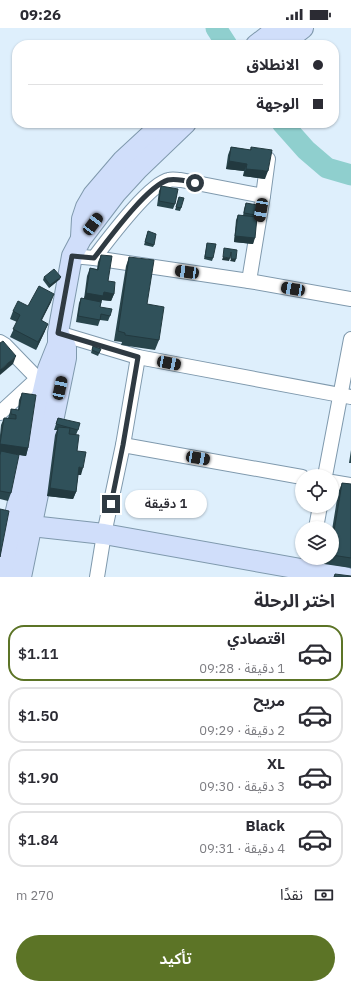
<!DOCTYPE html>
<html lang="ar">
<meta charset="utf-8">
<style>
:root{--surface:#fff;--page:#f7f7f7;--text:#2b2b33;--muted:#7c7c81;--line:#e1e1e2;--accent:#5c7426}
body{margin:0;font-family:"IBM Plex Sans","Noto Sans Arabic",sans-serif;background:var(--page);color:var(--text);direction:rtl;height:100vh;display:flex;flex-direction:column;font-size:15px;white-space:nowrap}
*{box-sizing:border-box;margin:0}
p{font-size:13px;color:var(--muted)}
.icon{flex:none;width:22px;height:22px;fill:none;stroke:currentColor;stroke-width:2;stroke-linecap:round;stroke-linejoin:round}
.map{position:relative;height:549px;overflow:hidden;direction:ltr}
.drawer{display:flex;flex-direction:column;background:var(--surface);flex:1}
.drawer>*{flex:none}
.hud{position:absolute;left:12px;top:12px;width:327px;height:88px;border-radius:16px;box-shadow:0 1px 3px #0004;direction:rtl;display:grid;align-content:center;height:88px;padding:0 16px;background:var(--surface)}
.tools{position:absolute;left:295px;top:441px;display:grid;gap:8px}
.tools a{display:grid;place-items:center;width:44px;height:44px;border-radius:50%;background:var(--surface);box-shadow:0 1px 3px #0004;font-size:20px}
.end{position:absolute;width:18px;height:18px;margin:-9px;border:5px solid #2f3a42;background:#fff;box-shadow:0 0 0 2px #fff}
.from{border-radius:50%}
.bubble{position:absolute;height:28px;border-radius:14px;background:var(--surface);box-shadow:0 1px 3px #0004;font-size:13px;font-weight:600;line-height:28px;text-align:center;direction:rtl}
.car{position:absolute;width:12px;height:24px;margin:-12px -6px;border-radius:5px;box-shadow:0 0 3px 1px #0007;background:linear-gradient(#222 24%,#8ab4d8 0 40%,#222 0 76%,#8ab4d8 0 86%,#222 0)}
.hud b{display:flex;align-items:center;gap:14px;height:38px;font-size:15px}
.hud b+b{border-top:1px solid var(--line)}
.hud i{width:10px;height:10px;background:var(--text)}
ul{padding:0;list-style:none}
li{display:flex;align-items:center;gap:12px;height:56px;margin:0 8px 6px;padding:0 8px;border:2px solid var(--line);border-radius:16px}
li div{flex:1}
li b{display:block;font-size:15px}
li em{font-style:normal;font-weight:600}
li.active{border-color:var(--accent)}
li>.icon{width:36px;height:36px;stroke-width:1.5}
h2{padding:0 16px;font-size:18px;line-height:48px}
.pay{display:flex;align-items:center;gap:10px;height:44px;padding:0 16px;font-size:15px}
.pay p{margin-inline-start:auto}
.primary-button{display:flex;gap:8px;margin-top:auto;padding:8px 16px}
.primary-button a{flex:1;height:46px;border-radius:24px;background:var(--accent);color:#fff;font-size:16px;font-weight:600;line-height:46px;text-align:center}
.status{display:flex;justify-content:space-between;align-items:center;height:28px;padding:0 20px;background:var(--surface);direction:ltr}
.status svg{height:11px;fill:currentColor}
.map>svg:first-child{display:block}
</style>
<div class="status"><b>09:26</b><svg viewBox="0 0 49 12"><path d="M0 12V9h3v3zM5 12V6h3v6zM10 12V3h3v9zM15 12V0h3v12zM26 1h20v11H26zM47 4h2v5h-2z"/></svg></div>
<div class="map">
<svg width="351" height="549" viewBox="0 0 351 549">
<rect width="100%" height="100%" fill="#deeffc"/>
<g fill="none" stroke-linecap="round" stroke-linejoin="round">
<g stroke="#8fcfce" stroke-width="21">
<path d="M216 0 227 17"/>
<path d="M282 95 306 122 327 140 351 147"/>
</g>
<g stroke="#7f99ad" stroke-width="16">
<g id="street">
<path d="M72 228 94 230C107 213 150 155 169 152 172 151 177 152 181 152L263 168"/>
<path d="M94 230 249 253 351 271"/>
<path d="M249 253 263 168 268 131"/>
<path d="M58 305 138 329 351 369"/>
<path d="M0 314 5 317 37 350"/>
<path d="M0 385 48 341"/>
<path d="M123 417 302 449"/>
<path d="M325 448 351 311"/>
<path d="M332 454 351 457"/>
<path d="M316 500 320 478"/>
<path d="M97 549 104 506 123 417 138 329"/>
</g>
</g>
<g stroke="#7f99ad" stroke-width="22">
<g id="secondary">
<path d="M256 17 278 0"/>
<path d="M281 17 303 0"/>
<path d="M81 209 82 191 86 179 93 167 123 132 163 95"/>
<path d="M13 496 104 506 345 549"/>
<path d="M6 549 13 496 48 341 58 316V305L72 228 81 211 116 165 138 141 186 95"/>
<path d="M21 549 66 330V319L59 307"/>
</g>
</g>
<use href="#street" stroke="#fff" stroke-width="14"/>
<use href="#secondary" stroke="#d0defa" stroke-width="20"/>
</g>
<g fill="#29464d">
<path d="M231 119 250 122 251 119 265 151 243 148 244 143 226 141 228 127Z"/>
<path d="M161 158 175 176 173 181 157 178 159 163Z"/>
<path d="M179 169 181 180 180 183 175 182Z"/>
<path d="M246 175 261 188 259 193H257L253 216 234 214 236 192 238 187 243 188 244 181Z"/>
<path d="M148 203 154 217 153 219 144 217Z"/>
<path d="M207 215 213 230 212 233 204 231Z"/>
<path d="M101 227 108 253 114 266 111 273 102 272 100 279 110 288 108 293 100 292 98 298 76 294 79 275 81 270 84 271 87 248 90 240 97 241 98 234Z"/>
<path d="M129 229 147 276 159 312 155 322 121 317 122 314 114 313 126 238Z"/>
<path d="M44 249 60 251 49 260 43 252Z"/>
<path d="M51 274 41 292 45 303 36 322 10 309 17 294 10 291 13 283 28 278Z"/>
<path d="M93 318 101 321 98 328 91 325Z"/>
<path d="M22 365 28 420 26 428 14 426 11 465 8 473 0 471V407L1 397 4 390H8L11 381 18 382 19 372Z"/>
<path d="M58 390 78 402 76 407 77 423 81 447H78L76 464 73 471 47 468 55 407 57 402H54Z"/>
<path d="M351 422V435H349Z"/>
<path d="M342 455 351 456V540L324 536 325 530H332V502L338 465Z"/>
</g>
<g fill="#22393f">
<path d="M229 133 247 136 244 143 226 141Z"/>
<path d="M246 141 268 143 265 151 243 148Z"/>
<path d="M235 208 255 210 253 216 234 214Z"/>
<path d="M223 229 230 230 229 233 222 232Z"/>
<path d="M231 231H236L235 234 230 233Z"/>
<path d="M61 249 60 251 49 260 50 257Z"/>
<path d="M104 264 114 266 111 273 102 272 101 275 83 273 86 265Z"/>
<path d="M54 266 51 274 38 300 41 292Z"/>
<path d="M48 296 45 303 36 322 38 314Z"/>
<path d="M16 328 13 336 0 347V342Z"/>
<path d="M0 416 28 420 26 428 0 424Z"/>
<path d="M79 439 83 440 81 447H76Z"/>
<path d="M50 460 76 464 73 471 47 468Z"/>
</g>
<g fill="#30515a" stroke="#22393f">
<path d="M231 119 251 122V119L272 122 268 143 246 141 247 136 229 133Z"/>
<path d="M161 158 178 161 175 176 159 173Z"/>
<path d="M179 169 184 170 181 180 176 179Z"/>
<path d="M246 175 263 178 261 188 244 185Z"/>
<path d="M238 187 257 189 255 210 235 208Z"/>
<path d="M148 203 156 206 154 217 145 214Z"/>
<path d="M207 215 216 216 213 230 205 229Z"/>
<path d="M224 220 237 222 236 231H231V224L230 230 223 229Z"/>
<path d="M101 227 112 228 108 253 115 254 114 266 104 264 103 268 86 265 90 240 98 242Z"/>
<path d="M129 229 154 232 147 276 164 279 159 312 125 307V305L118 303Z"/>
<path d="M54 241 61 249 50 257 44 249Z"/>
<path d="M39 258 54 266 41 292 48 296 38 314 13 301 20 287 13 283 18 273 28 278Z"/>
<path d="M81 270 101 274 100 279 112 281 110 288 101 286 100 292 78 288Z"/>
<path d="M3 313 16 328 0 342V315Z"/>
<path d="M93 318 101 321 99 325 92 322Z"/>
<path d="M22 365 36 367 28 420 0 416 4 390 16 391V387L11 386V381L19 382Z"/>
<path d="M58 390 80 395 78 402 56 396Z"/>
<path d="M58 399 70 400 69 406 79 407 77 423 86 424 83 440 79 439 76 464 50 460Z"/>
<path d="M1 423 19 427 11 465 0 463V427Z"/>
<path d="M342 455 351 456V530L332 527V509H333Z"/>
<path d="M0 481 9 483 0 529Z"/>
<path d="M335 546 351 548V549H334Z"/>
</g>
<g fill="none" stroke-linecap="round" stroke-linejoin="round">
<path stroke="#2f3a42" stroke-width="5" d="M111 476 123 417 138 329 58 305 72 228 94 230C108 212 147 158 168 152 176 150 187 153 195 155"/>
</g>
</svg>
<div class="tools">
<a><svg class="icon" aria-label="locate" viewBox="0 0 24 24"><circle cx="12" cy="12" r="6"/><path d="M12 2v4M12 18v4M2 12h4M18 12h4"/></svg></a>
<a><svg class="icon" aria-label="layers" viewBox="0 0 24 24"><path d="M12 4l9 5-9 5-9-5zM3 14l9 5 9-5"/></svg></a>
</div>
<i class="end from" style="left:195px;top:155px"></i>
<i class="end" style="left:111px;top:476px"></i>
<div class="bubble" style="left:125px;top:462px;width:82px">1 دقيقة</div>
<i class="car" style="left:261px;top:182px;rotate:190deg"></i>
<i class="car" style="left:93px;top:196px;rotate:37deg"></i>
<i class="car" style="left:187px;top:244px;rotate:278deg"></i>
<i class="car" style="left:293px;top:261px;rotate:280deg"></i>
<i class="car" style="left:169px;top:335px;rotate:101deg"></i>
<i class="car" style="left:60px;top:360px;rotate:12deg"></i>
<i class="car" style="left:198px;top:430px;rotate:100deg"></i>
<div class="hud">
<b><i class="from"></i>الانطلاق</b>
<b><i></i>الوجهة</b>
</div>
</div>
<section class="drawer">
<h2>اختر الرحلة</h2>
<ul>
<li class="active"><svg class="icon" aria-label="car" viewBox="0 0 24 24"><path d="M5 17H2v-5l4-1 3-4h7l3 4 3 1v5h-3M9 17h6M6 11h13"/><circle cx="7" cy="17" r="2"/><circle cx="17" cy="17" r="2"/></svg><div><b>اقتصادي</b><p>1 دقيقة · 09:28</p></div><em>$1.11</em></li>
<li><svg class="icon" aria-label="car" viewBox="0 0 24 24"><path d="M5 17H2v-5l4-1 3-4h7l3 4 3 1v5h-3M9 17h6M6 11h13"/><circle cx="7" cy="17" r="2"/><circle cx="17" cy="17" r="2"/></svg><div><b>مريح</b><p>2 دقيقة · 09:29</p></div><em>$1.50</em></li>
<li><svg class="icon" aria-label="car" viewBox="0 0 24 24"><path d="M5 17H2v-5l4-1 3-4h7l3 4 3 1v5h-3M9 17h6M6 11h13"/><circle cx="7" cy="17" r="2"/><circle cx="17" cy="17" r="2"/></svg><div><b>XL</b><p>3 دقيقة · 09:30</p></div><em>$1.90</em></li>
<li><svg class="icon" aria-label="car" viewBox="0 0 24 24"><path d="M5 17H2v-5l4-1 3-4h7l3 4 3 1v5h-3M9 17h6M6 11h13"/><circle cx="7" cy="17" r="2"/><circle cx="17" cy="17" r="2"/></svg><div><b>Black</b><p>4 دقيقة · 09:31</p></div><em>$1.84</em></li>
</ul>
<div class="pay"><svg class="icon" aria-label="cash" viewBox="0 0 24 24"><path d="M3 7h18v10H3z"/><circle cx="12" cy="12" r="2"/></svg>نقدًا<p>270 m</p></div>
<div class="primary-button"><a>تأكيد</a></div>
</section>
